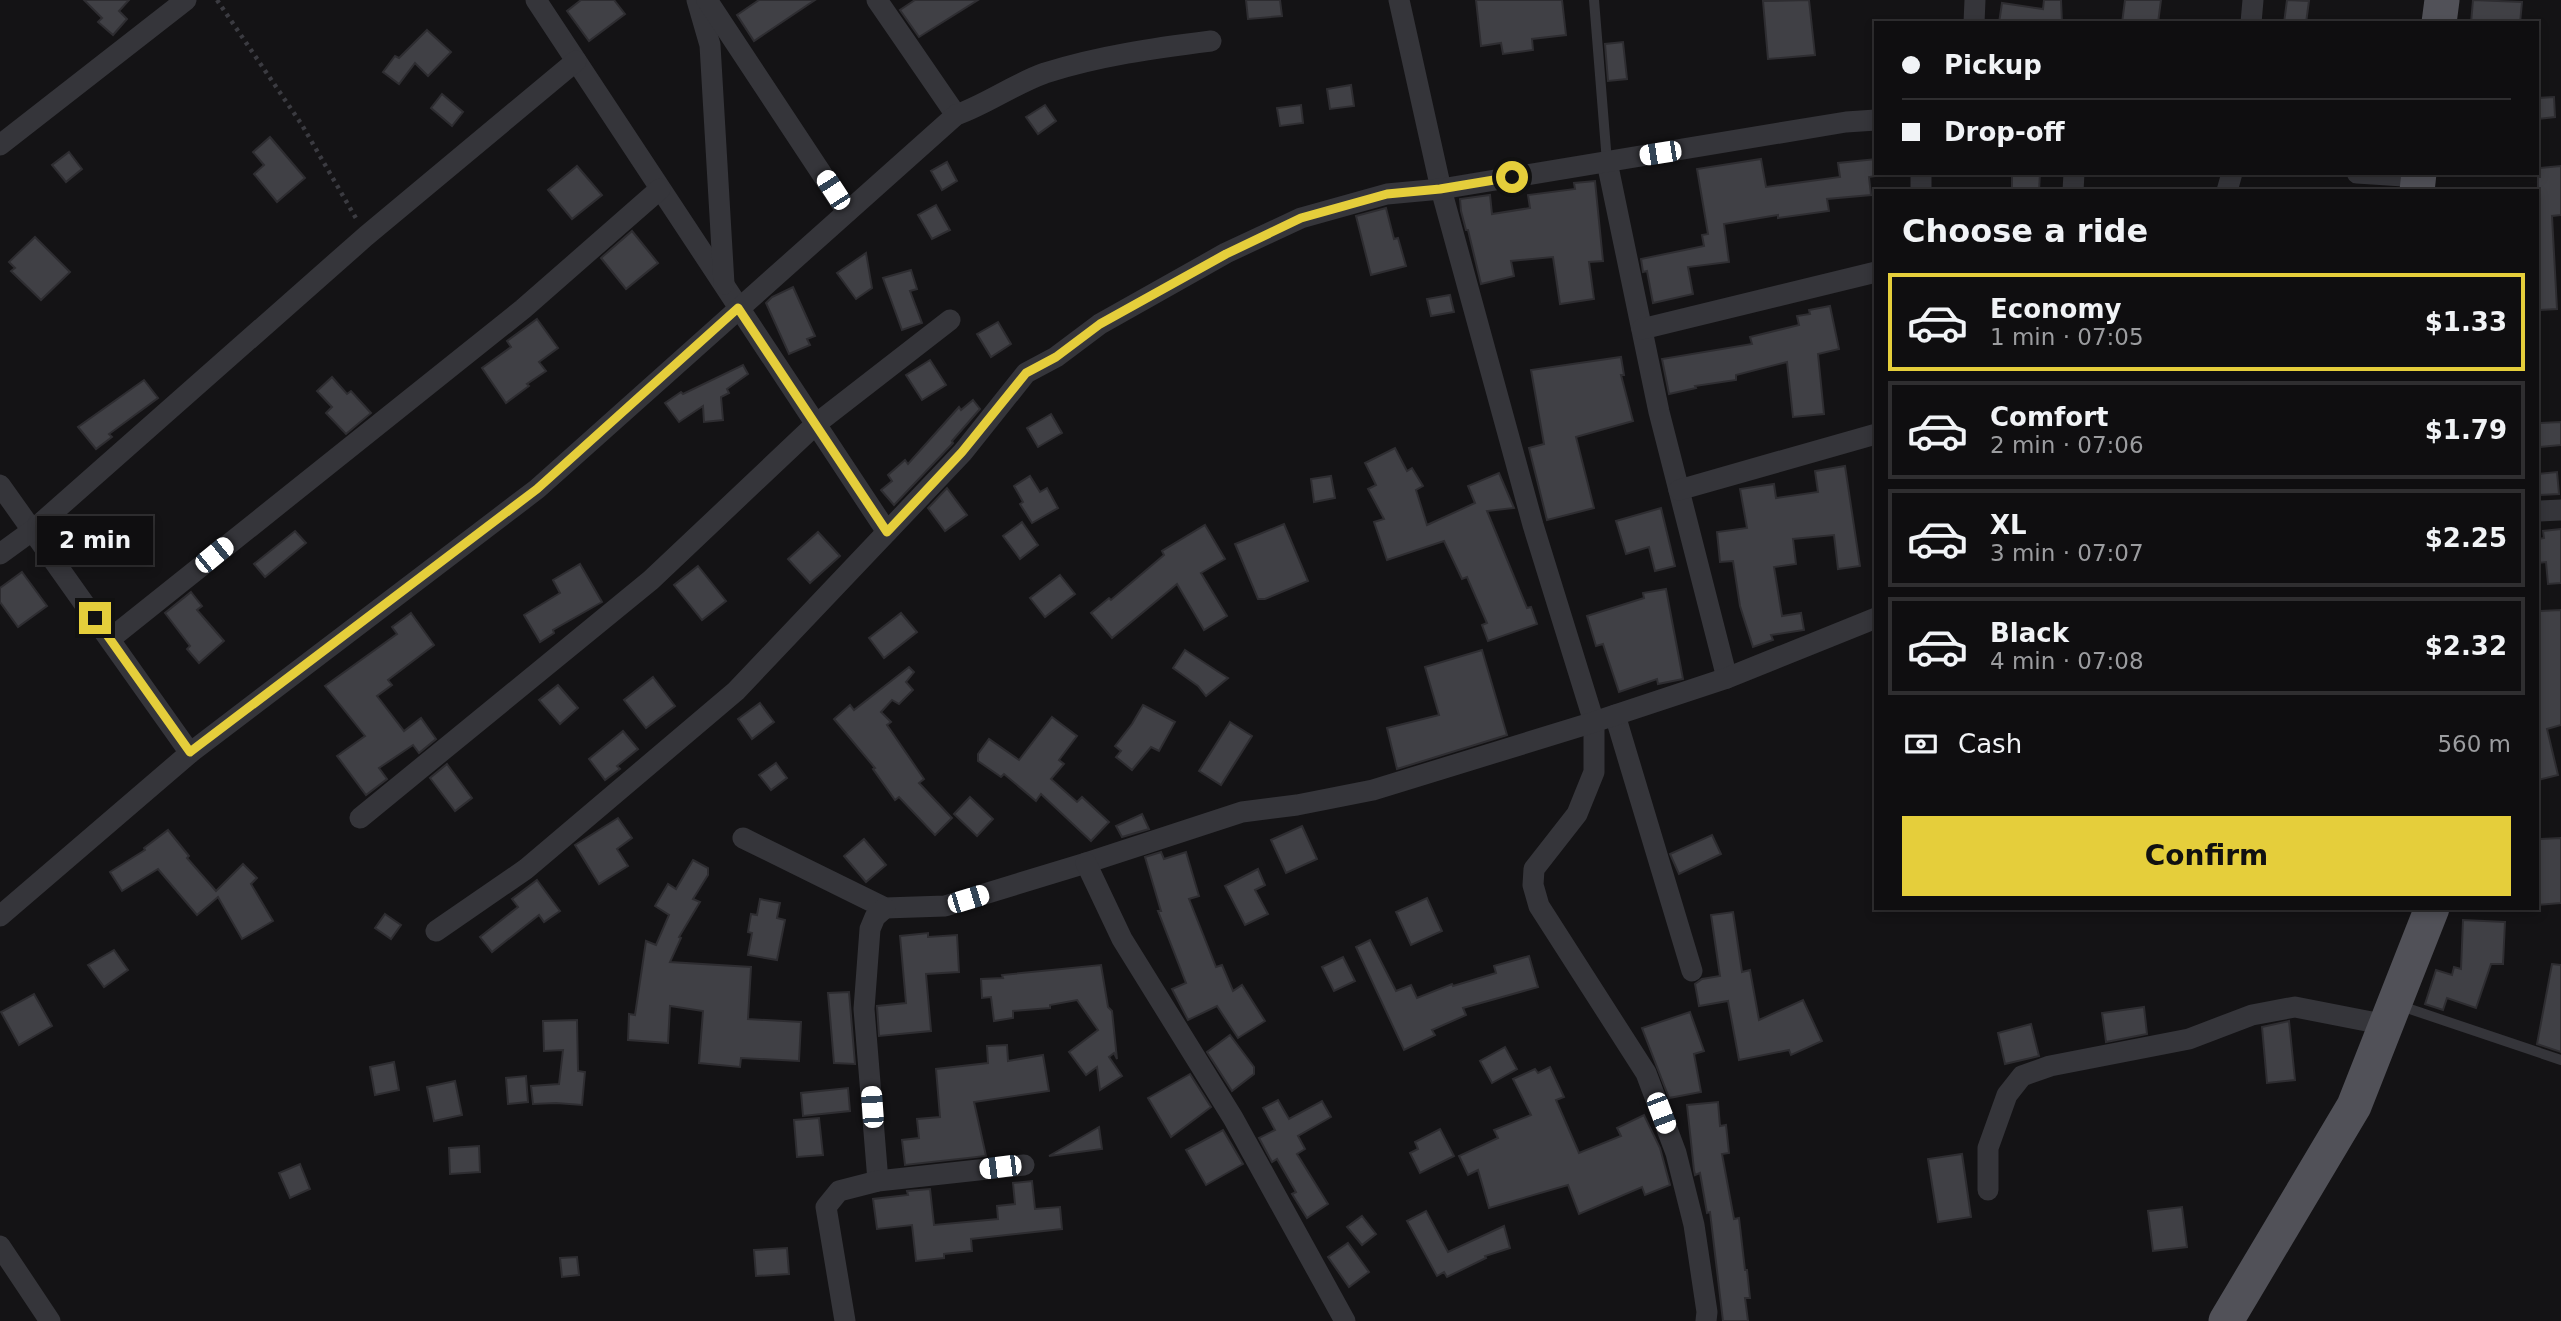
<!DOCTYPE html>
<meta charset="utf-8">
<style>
:root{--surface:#0f0e10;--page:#181719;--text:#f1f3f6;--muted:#9b9c9f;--line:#2f2e30;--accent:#e5ce3b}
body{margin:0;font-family:"DejaVu Sans",sans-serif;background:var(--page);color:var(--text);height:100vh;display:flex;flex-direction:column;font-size:26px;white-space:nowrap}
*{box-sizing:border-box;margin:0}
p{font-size:23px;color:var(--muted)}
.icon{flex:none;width:38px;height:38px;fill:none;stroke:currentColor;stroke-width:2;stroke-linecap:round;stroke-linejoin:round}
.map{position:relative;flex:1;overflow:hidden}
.details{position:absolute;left:1874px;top:189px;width:665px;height:721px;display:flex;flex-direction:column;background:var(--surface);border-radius:0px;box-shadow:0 4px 10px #0003,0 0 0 2px var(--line)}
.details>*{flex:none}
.top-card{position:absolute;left:1874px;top:21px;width:665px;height:154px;border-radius:0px;box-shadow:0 4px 10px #0003,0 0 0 2px var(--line);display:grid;align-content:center;height:154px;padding:0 28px;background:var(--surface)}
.end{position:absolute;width:32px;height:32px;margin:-16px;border:9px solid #e5ce3b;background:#111;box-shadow:0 0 0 4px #111}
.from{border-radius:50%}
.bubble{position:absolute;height:49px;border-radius:0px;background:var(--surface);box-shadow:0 4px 10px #0003,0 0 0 2px var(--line);font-size:23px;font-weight:600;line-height:49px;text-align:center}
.car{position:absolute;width:21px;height:42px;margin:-21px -10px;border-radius:9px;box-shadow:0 0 5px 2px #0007;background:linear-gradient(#fff 24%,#345 0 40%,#fff 0 76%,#345 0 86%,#fff 0)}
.top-card b{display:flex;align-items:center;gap:24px;height:66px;font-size:26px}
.top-card b+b{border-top:2px solid var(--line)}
.top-card i{width:18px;height:18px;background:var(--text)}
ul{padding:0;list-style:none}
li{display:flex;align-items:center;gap:21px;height:98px;margin:0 14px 10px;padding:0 14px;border:4px solid var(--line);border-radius:0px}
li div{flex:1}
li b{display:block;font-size:26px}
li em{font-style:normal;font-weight:600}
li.selected{border-color:var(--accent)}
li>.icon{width:63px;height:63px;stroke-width:1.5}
h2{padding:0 28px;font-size:32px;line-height:84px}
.pay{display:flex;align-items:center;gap:18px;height:77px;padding:0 28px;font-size:26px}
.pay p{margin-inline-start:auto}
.primary-button{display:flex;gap:14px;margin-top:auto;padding:14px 28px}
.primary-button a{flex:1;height:80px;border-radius:0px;background:var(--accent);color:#111;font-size:28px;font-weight:600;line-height:80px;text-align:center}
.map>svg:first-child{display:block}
</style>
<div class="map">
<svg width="2561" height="1321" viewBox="0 0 2561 1321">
<rect width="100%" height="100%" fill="#141315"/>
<g fill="#404045" stroke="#2e2d31" stroke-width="2">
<path d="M84 0H129L119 11 127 19 113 35 98 22 102 18Z"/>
<path d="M581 0H614L625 14 589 41 567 11Z"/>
<path d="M759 0H815L754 41 737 15Z"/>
<path d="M915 0H978L919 37 900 10Z"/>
<path d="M1246 0H1280L1282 16 1248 19Z"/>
<path d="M1476 0H1562L1566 35 1532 39 1533 50 1503 54 1501 43 1481 46Z"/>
<path d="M1809 0 1815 55 1768 59 1763 1Z"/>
<path d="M2044 0H2061L2062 23H1999L2002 3 2043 9Z"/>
<path d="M2125 0H2161L2158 23H2122Z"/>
<path d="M2287 0 2309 1 2306 23H2284Z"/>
<path d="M2473 0 2522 2 2520 23H2471Z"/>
<path d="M427 30 451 52 428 76 415 63 399 84 383 72 395 56 399 58Z"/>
<path d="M1623 42 1627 79 1608 81 1605 44Z"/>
<path d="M1351 85 1354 106 1330 109 1327 89Z"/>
<path d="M442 94 463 112 452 126 431 108Z"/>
<path d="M2554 97 2555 117 2538 119V98Z"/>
<path d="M1045 105 1056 121 1038 134 1026 117Z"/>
<path d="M1301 105 1303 123 1280 126 1277 108Z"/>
<path d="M270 137 305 178 277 202 254 174 264 165 253 152Z"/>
<path d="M69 152 82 169 66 182 52 165Z"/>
<path d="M1761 159 1766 187 1840 177 1838 163 1876 159V176L1869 177 1871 195 1827 199 1829 211 1778 218V215L1724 224 1729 262 1688 267 1693 294 1653 303 1647 271 1643 272 1641 259 1704 246 1702 235 1708 234 1697 169Z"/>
<path d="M947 162 957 181 942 190 931 171Z"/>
<path d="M577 166 602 195 572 219 548 190Z"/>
<path d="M2561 166V215L2552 216 2557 309 2538 310V177H2540V168Z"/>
<path d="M2012 173H2040L2039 191H2012Z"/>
<path d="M1595 181 1603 261 1589 262 1594 299 1560 304 1553 257 1511 261 1514 276 1481 284 1468 230H1466L1461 211 1460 199 1490 195 1492 214 1530 208 1528 195 1575 189 1574 183Z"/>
<path d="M936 205 950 230 932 239 918 215Z"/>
<path d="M1386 208 1394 239 1398 238 1406 266 1371 275 1356 216Z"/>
<path d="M632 231 658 263 626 289 601 258Z"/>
<path d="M35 237 70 272 41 300 11 271 15 268 9 262Z"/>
<path d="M866 253 872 288 856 299 837 273Z"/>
<path d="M911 270 917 289 910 291 922 323 902 330 883 278Z"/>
<path d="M793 287 815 336 807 339 810 345 789 354 766 303 772 297Z"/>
<path d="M1450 295 1454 312 1431 316 1427 299Z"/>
<path d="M1830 306 1839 349 1818 354 1824 414 1793 417 1787 362 1736 375V380L1695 386 1696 388 1669 394 1662 359 1752 344 1750 337 1799 325 1797 316 1810 314 1809 310Z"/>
<path d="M537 319 558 348 539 362 546 371 527 384 529 386 506 403 482 368 511 347 507 341Z"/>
<path d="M998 322 1011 344 991 357 977 334Z"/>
<path d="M1621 357 1624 375H1621L1633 421 1576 437 1594 508 1547 520 1529 448 1544 444 1531 370Z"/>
<path d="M930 360 946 385 922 400 906 375Z"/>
<path d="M743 365 748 374 727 389 729 393 721 397 723 420 704 422 703 406 679 422 665 403 681 392 683 394Z"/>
<path d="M332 377 347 394 351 391 371 413 346 434 326 413 332 407 317 391Z"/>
<path d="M144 380 158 398 109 434 112 437 96 449 78 427Z"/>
<path d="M973 400 980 409 952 441 953 443 894 505 881 490 892 481 888 475 905 460 908 464 959 407 961 410Z"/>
<path d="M1051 414 1062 433 1038 447 1027 428Z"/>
<path d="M2561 422V445L2540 447 2538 423Z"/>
<path d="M1395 448 1407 471 1412 468 1423 486 1416 490 1427 525 1475 503 1468 486 1499 473 1514 508 1487 511 1527 608 1531 607 1537 624 1488 641 1482 625 1487 623 1467 577 1462 579 1444 541 1387 560 1374 522 1384 519 1368 489 1376 485 1365 463Z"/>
<path d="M1845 466 1860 566 1838 569 1834 535 1793 539 1796 564 1774 567 1782 616 1801 613 1804 630 1771 635 1773 640 1753 647 1740 606 1733 561 1720 562 1717 532 1747 528 1740 489 1774 484 1776 498 1818 492 1815 471Z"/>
<path d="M2557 472 2559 494 2538 495V474Z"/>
<path d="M1030 476 1040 492 1047 488 1058 508 1032 523 1020 504 1023 502 1014 486Z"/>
<path d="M1331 476 1335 498 1314 502 1311 479Z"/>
<path d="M947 488 967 515 945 531 928 508Z"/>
<path d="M1661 508 1675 566 1655 571 1649 547 1626 554 1616 521Z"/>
<path d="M1022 522 1038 545 1020 559 1003 536Z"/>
<path d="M1284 524 1308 581 1265 599H1258L1235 544Z"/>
<path d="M1205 525 1225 559 1201 573 1227 616 1204 630 1177 584 1112 638 1091 613 1109 598 1111 600 1164 555 1162 551Z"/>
<path d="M2561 529V583L2548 584 2546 562 2538 563V539L2544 538 2543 531Z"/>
<path d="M295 531 306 543 265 577 254 564Z"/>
<path d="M818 532 840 556 810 583 788 559Z"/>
<path d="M580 564 602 602 553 630 554 633 540 642 524 615 560 593 553 580Z"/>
<path d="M698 566 726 601 702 620 674 585Z"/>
<path d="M22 572 47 606 18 627 0 602V588Z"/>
<path d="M1060 575 1075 594 1045 617 1030 598Z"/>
<path d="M1666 589 1683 679 1658 684 1657 679 1619 692 1603 644 1596 646 1587 616 1644 598 1643 593Z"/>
<path d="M191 592 202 606 197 610 224 641 199 663 187 649 190 646 165 613Z"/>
<path d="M2561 610V725L2547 729 2558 775 2538 780V611Z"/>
<path d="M411 613 434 645 388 680 392 685 377 696 404 731 421 718 436 739 419 753 413 745 379 768 387 779 366 795 337 756 365 736 325 686 397 634 392 627Z"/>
<path d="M901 613 917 632 884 658 869 638Z"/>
<path d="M1185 650 1217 671 1228 678 1206 696 1198 686 1173 668Z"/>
<path d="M1482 650 1507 735 1397 769 1387 728 1439 715 1425 667Z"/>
<path d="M909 667 914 672 906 682 913 690 899 704 892 700 881 712 891 722 887 725 924 779 919 783 952 818 935 835 899 797 895 800 873 769 875 768 834 719 850 705 854 710Z"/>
<path d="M653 677 675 706 646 728 624 700Z"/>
<path d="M558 685 578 708 560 724 539 700Z"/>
<path d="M760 703 774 722 752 739 738 719Z"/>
<path d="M1143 705 1175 722 1159 751 1151 747 1132 770 1116 757 1121 751 1115 746 1132 724Z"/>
<path d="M1052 717 1077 736 1059 760 1064 764 1051 779 1077 802 1082 797 1109 822 1091 841 1041 794 1036 801 1004 774 1001 777 978 761V754L989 739 1019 760Z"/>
<path d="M1230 722 1252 736 1221 785 1199 771Z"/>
<path d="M623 731 638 749 617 766 620 769 605 780 589 759Z"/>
<path d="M776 763 787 778 771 790 759 775Z"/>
<path d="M447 764 472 798 455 811 430 778Z"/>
<path d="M970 797 993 819 977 836 954 814Z"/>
<path d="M1142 814 1149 829 1122 837 1116 826Z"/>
<path d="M618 818 632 838 617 849 628 866 599 884 575 845Z"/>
<path d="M1302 826 1317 859 1286 873 1271 840Z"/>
<path d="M168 830 189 856 187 858 216 891 243 864 257 878 251 884 273 921 242 939 218 897 197 915 158 869 122 891 110 872 145 850 144 848Z"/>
<path d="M1712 835 1721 854 1679 874 1670 854Z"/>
<path d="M2561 838V903L2538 905V839Z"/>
<path d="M864 839 886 865 866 882 844 856Z"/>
<path d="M1161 852 1164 859 1186 852 1199 896 1189 899 1216 967 1222 965 1233 991 1242 985 1265 1021 1238 1038 1217 1006 1188 1020 1172 989 1186 983 1158 911H1161L1145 857Z"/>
<path d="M693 860 708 868V875L693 899 700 902 679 937 681 938 670 962 751 967 748 1019 801 1022 799 1061 741 1058 740 1067 699 1063 703 1011 670 1006 668 1043 628 1040 629 1014 635 1015 646 941 656 945 669 915 655 906 668 884 676 889Z"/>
<path d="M1258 869 1265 885 1255 890 1268 914 1245 925 1225 886Z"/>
<path d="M537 880 560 911 544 922 539 915 492 952 480 937 518 907 512 899Z"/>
<path d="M1427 898 1442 931 1411 945 1396 912Z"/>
<path d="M760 899 780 903 777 918 785 920 777 960 748 955 752 933 748 932 751 914 757 915Z"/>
<path d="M1733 912 1742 972 1750 970 1759 1020 1803 1000 1822 1041 1791 1055 1789 1050 1739 1060 1728 1001 1699 1006 1695 984 1702 979 1720 976 1711 915Z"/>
<path d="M385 914 401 925 391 939 375 928Z"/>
<path d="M2463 920 2505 922 2503 964H2491L2476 1008 2447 998 2443 1010 2425 1004 2436 970 2452 975 2454 967 2461 969Z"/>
<path d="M928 933V937L957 935 959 972 926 974 931 1031 879 1036 877 1006 906 1003 900 936Z"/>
<path d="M1370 940 1396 991 1411 985 1417 998 1452 984 1453 986 1496 973 1494 966 1529 956 1538 987 1463 1008 1466 1015 1432 1030 1435 1035 1404 1050 1356 947Z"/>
<path d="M114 950 128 970 104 987 88 965Z"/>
<path d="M1343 957 1355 981 1334 991 1322 967Z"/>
<path d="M2552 964 2561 965V1052L2537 1044Z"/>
<path d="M1101 965 1108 1007 1112 1011 1117 1059 1114 1053 1109 1057 1122 1076 1100 1090 1097 1067 1086 1075 1069 1052 1098 1030 1077 1000 1050 1005V1008L1013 1011V1018L994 1021 991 997 982 998 981 979 1003 978 1002 975Z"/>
<path d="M849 992 855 1064 834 1063 828 993Z"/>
<path d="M34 994 52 1026 19 1045 1 1012Z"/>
<path d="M2144 1007 2147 1034 2106 1042 2102 1013Z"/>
<path d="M1690 1012 1704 1051 1694 1054 1701 1092 1669 1098 1642 1028Z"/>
<path d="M577 1020 578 1071 585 1072 582 1105 556 1103 533 1104 531 1086 559 1084 563 1050 544 1051 543 1021Z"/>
<path d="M2289 1021 2295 1080 2267 1083 2262 1027Z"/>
<path d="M2031 1024 2039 1056 2005 1064 1998 1033Z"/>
<path d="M1230 1035 1254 1067V1074L1232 1091 1207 1052Z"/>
<path d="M1007 1045 1008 1061 1043 1055 1049 1091 974 1102 986 1156 905 1165 902 1140 919 1138 917 1119 940 1117 936 1069 988 1063 987 1046Z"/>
<path d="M1505 1047 1517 1069 1492 1083 1480 1061Z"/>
<path d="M394 1062 399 1090 375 1095 370 1067Z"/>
<path d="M1550 1067 1564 1097 1556 1100 1579 1153 1621 1136 1617 1128 1644 1115 1660 1148 1670 1185 1645 1195 1642 1187 1579 1214 1568 1185 1489 1208 1478 1170 1468 1175 1459 1156 1498 1138 1494 1130 1531 1115 1513 1079 1535 1069 1538 1073Z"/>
<path d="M1190 1074 1211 1107 1171 1137 1148 1098Z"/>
<path d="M526 1076 528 1102 508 1104 506 1078Z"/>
<path d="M455 1081 462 1115 434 1121 427 1087Z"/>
<path d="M848 1088 850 1111 803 1116 801 1093Z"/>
<path d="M1278 1100 1289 1119 1322 1101 1331 1117 1298 1136 1305 1149 1297 1154 1328 1204 1307 1218 1292 1194 1296 1192 1277 1159 1272 1162 1259 1138 1275 1130 1263 1108Z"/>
<path d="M1718 1102 1720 1126 1726 1125 1729 1153 1722 1154 1734 1219 1739 1218 1745 1270H1747L1750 1298H1745L1748 1321H1723L1710 1212 1707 1213 1700 1173 1695 1175 1694 1170 1687 1105Z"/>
<path d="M819 1118 823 1155 797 1157 794 1120Z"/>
<path d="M1099 1127 1102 1149 1049 1156Z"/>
<path d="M1440 1129 1454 1156 1420 1173 1410 1153 1418 1149 1415 1142Z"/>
<path d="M1223 1130 1243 1164 1206 1185 1186 1150Z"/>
<path d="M479 1146 480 1172 450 1174 449 1148Z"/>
<path d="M1962 1154 1971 1217 1938 1222 1928 1159Z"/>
<path d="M300 1164 310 1189 290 1198 279 1173Z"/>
<path d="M1032 1181 1035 1209 1060 1207 1062 1229 971 1239 972 1251 944 1254V1258L916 1261 912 1225 877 1229 873 1199 908 1195 907 1191 930 1189 934 1225 998 1219 997 1206 1015 1204 1013 1183Z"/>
<path d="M2182 1207 2187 1247 2153 1251 2148 1211Z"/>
<path d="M1426 1211 1448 1252 1504 1226 1510 1248 1485 1256 1486 1258 1447 1277 1444 1272 1437 1276 1407 1221Z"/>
<path d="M1362 1216 1376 1234 1362 1245 1347 1227Z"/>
<path d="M1348 1243 1369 1272 1349 1287 1328 1257Z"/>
<path d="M787 1248 789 1274 756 1276 754 1250Z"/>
<path d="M577 1257 579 1275 562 1277 560 1258Z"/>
</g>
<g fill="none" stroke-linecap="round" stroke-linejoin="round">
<path stroke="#3b3b41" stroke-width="4.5" stroke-dasharray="3.5 5" stroke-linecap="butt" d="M217 0 302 125 357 220"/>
<g stroke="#35353a" stroke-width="10">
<path d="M1594 0 1607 162"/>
<path d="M2398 1005 2561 1060"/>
</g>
<g stroke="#35353a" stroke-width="21">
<path d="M536 0 887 532"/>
<path d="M697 0 710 45 724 284"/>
<path d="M707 0 847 212"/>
<path d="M877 0 956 115"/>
<path d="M1399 0 1441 189 1533 525 1594 722V772L1577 814 1534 869 1533 885 1539 906 1646 1073 1676 1153 1694 1225 1707 1312 1706 1321"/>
<path d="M1974 23 1975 0"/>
<path d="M2251 23 2253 0"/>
<path d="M0 145 186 0"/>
<path d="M1607 162 1659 412 1727 678"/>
<path d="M2357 173 2419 177"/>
<path d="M1921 191V173"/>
<path d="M2073 191 2074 173"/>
<path d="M2227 191 2232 173"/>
<path d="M1642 329 1876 272"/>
<path d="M0 485 190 753"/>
<path d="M1679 490 1876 434"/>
<path d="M2538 511 2561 510"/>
<path d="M0 554 33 530 366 236 576 61"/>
<path d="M110 639 523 309 660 189"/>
<path d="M1615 715 1692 971"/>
<path d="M360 818 651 580 816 424 950 320"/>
<path d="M743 838 885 908 945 906 1086 863 1242 812 1297 805 1373 790 1594 722 1727 678 1876 618"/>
<path d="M1086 863 1122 939 1233 1118 1345 1321"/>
<path d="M0 916 190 753 537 489 956 115C987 104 1014 84 1045 73 1098 56 1155 48 1211 41"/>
<path d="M436 931 526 869 736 691 963 452 1026 373 1056 357 1100 324 1226 253 1301 218 1387 194 1441 189 1846 122 1876 120"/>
<path d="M878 1181 864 1009 870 929 875 917 885 908"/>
<path d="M1988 1190V1148L2007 1095 2022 1076 2050 1066 2189 1039 2252 1015 2295 1007 2387 1025"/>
<path d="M0 1246 50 1321"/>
<path d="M845 1321 826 1207 839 1191 878 1181 1024 1165"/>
</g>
<g stroke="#515158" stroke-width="35">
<path d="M2439 23 2442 0"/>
<path d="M2417 191 2419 173"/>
<path d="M2226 1321 2354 1106 2432 908"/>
</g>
</g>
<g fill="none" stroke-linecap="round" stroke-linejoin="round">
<path stroke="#e5ce3b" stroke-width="9" d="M95 618 190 752 537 489 738 308 887 532 962 452 1026 373 1056 357 1100 324 1226 254 1301 218 1387 194 1440 189 1512 177"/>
</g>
</svg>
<i class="end from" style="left:1512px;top:177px"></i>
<i class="end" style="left:95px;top:618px"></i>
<div class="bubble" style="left:37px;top:516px;width:116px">2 min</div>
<i class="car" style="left:1660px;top:153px;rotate:261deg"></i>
<i class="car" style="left:833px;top:190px;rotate:327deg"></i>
<i class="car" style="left:214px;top:555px;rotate:51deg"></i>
<i class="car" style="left:968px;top:899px;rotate:73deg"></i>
<i class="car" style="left:872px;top:1107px;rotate:356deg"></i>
<i class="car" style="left:1661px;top:1113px;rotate:159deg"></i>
<i class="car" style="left:1000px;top:1167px;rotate:263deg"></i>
<div class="top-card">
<b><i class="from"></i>Pickup</b>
<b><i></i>Drop-off</b>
</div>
<section class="details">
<h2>Choose a ride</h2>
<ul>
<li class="selected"><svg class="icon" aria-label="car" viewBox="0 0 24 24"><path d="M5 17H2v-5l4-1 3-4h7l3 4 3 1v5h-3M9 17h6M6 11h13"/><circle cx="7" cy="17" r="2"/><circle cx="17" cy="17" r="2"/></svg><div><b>Economy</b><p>1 min · 07:05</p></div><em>$1.33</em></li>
<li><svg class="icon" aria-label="car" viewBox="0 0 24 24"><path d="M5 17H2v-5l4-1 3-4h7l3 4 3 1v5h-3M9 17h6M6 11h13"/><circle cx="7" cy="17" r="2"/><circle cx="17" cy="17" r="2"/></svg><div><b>Comfort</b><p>2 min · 07:06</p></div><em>$1.79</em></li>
<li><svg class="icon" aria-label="car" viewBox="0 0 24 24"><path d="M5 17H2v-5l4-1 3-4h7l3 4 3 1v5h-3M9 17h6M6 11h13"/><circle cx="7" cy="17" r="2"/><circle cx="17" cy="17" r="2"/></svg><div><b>XL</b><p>3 min · 07:07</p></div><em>$2.25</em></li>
<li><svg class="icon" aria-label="car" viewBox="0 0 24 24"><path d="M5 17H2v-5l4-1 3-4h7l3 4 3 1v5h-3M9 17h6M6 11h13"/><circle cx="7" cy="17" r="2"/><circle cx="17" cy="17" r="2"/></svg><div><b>Black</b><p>4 min · 07:08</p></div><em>$2.32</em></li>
</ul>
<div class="pay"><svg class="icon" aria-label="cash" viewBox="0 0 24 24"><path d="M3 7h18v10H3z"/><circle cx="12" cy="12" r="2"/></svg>Cash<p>560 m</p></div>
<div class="primary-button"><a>Confirm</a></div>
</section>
</div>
